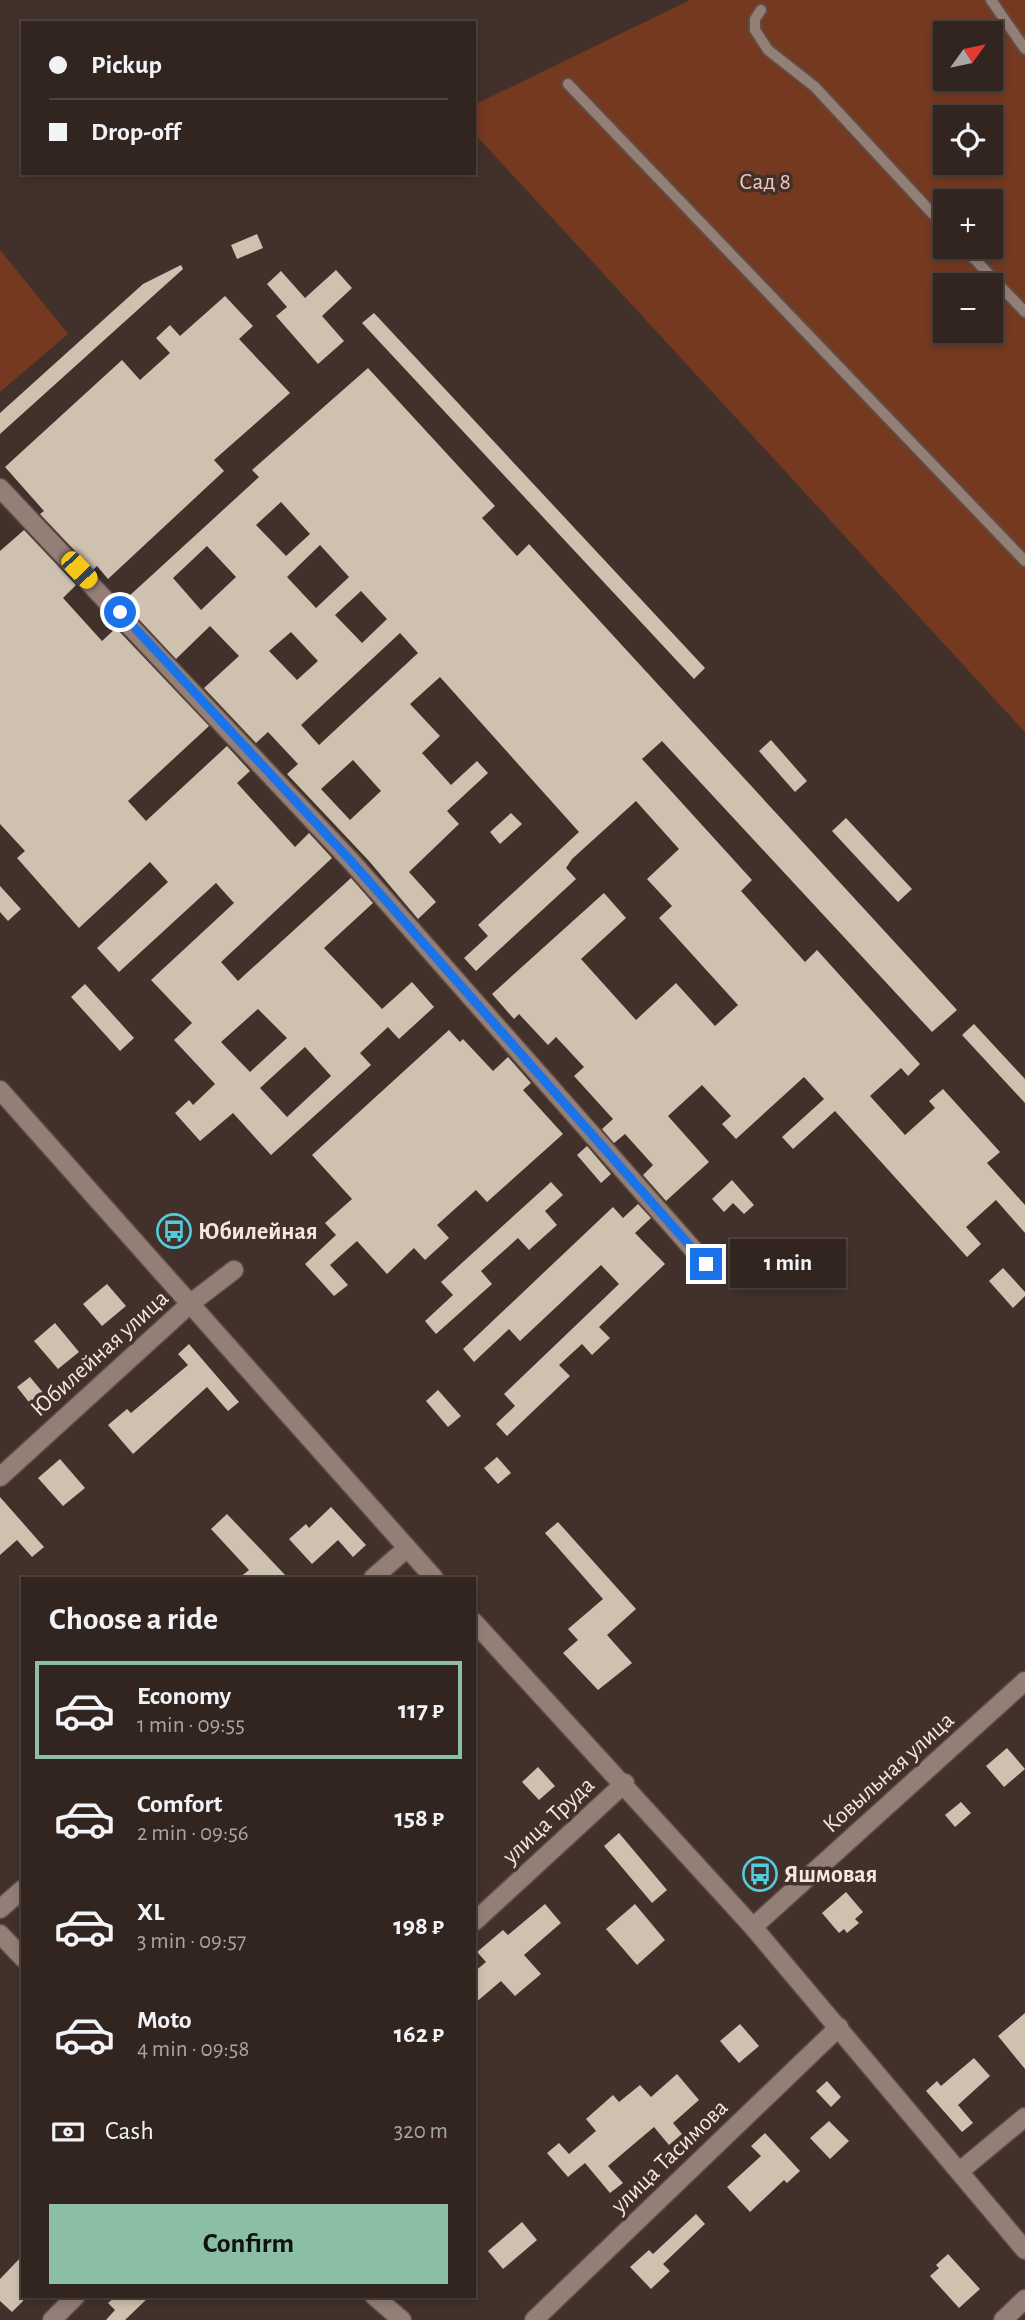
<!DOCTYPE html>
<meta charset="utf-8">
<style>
:root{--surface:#322520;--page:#3d312d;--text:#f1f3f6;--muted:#a8a5a5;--line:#4d423e;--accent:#8abfa5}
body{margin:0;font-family:"Alegreya Sans",sans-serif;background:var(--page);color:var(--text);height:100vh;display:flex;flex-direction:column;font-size:26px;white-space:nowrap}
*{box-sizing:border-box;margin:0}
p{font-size:23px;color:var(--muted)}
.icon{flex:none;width:38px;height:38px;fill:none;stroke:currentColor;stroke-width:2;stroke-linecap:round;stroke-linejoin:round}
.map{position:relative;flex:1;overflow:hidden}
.drawer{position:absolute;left:21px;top:1577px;width:455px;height:721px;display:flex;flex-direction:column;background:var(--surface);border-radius:0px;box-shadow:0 4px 10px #0003,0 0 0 2px var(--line)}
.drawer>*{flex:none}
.hud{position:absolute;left:21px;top:21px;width:455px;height:154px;border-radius:0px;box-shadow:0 4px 10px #0003,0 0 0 2px var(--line);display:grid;align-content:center;height:154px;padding:0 28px;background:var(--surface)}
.needle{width:46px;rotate:57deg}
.controls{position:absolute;left:933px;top:21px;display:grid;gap:14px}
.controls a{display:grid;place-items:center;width:70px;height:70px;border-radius:0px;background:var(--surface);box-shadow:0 4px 10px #0003,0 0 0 2px var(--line);font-size:35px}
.end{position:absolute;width:32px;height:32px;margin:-16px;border:9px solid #1a73e8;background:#fff;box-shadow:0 0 0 4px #fff}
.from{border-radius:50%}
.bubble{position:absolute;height:49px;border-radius:0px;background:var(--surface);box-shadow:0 4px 10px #0003,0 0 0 2px var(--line);font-size:23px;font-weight:700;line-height:49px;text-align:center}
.car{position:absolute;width:21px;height:42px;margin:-21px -10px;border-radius:9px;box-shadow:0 0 5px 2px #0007;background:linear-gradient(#f5c518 24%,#345 0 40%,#f5c518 0 76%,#345 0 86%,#f5c518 0)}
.hud b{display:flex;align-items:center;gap:24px;height:66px;font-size:26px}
.hud b+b{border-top:2px solid var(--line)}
.hud i{width:18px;height:18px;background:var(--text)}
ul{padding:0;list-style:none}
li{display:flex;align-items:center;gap:21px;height:98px;margin:0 14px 10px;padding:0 14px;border:4px solid transparent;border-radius:0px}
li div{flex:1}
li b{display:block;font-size:26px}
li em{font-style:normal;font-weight:700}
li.current{border-color:var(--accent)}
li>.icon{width:63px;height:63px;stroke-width:1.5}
h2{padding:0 28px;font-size:32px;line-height:84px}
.pay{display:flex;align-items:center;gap:18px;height:77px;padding:0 28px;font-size:26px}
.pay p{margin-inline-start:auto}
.cta{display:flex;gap:14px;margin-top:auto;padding:14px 28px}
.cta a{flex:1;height:80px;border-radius:0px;background:var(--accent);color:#111;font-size:28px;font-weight:700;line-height:80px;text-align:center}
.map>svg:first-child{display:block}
</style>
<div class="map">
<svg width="1025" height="2320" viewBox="0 0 1025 2320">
<rect width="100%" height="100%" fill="#42312a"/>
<g fill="#753920" fill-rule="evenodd">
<path d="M690 0H1025V732L474 133V105ZM945 33H990V79H945ZM945 117H990V163H945ZM945 201H990V247H945ZM945 285H990V331H945Z"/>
<path d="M0 250 68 334 0 392Z"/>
</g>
<g fill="#cfc1b0" fill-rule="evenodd">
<path d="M257 234 263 248 237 259 231 245Z"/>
<path d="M181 265 183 269 0 434V413L143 284Z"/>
<path d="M336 270 352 288 322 316 344 341 318 364 276 316 287 307 267 284 281 271 305 298Z"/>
<path d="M225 296 253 326 239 339 290 393 214 460 224 471 108 579 97 566 93 570 40 514 44 511 5 467 122 360 140 380 170 353 156 338 170 325 180 336Z"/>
<path d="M374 313 705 668 694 679 362 323Z"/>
<path d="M368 368 495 506 482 518 517 556 529 544 957 1010 932 1032 662 741 642 759 752 880 741 891 805 962 817 950 920 1064 908 1076 901 1068 870 1096 905 1135 935 1108 929 1101 943 1089 1000 1152 987 1163 1025 1205V1233L996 1200 966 1227 981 1244 967 1257 835 1111 793 1149 782 1137 824 1099 804 1077 736 1139 722 1124 731 1116 702 1085 668 1116 709 1162 666 1201 643 1175 653 1165 625 1134 614 1143 602 1129 613 1119 574 1076 584 1067 556 1037 548 1045 519 1014 514 1019 492 994 604 893 626 918 581 959 636 1020 676 983 715 1026 738 1005 659 918 672 906 647 879 679 849 636 801 572 859 566 868 576 879 476 971 464 958 488 936 478 925 579 832 440 677 410 704 440 736 422 753 451 785 477 761 488 773 447 811 459 824 409 872 436 902 418 919 369 861 287 774 298 764 268 732 256 743 204 688 239 656 210 626 176 659 133 613 137 609 127 598 259 477 252 470ZM281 502 310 534 286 556 256 525ZM320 545 349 577 316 608 287 577ZM207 546 236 577 201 610 173 578ZM361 591 387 619 362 643 335 615ZM291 632 318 661 297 680 269 651ZM400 633 418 653 319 745 301 725ZM353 760 381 791 350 820 321 789Z"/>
<path d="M24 530 76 585 63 598 102 641 116 628 209 726 128 801 146 821 227 746 250 771 237 783 295 847 309 833 332 858 221 962 238 981 351 878 373 903 324 948 382 1009 412 982 434 1007 399 1039 388 1027 360 1053 371 1065 271 1155 233 1113 200 1141 175 1113 189 1100 193 1105 215 1084 174 1040 192 1023 151 980 234 903 216 883 119 972 97 948 168 882 150 862 79 928 17 858 25 851 0 824V551ZM258 1009 287 1038 250 1072 221 1042ZM305 1047 331 1076 287 1117 260 1088Z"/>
<path d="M771 740 807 781 795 792 759 751Z"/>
<path d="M511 813 522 824 500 844 490 832Z"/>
<path d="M846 818 912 889 898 902 832 831Z"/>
<path d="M0 886 21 909 8 921 0 912Z"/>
<path d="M85 984 134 1038 120 1051 71 997Z"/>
<path d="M974 1024 1025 1079V1103L962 1035Z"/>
<path d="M449 1030 460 1042 463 1039 493 1071 508 1057 531 1083 523 1090 563 1134 487 1202 476 1190 437 1225 449 1238 425 1260 414 1248 387 1274 357 1241 330 1265 348 1285 334 1296 305 1264 336 1235 325 1223 352 1199 312 1155Z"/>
<path d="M587 1146 611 1174 601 1183 577 1155Z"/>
<path d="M732 1180 754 1205 744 1214 733 1203 724 1212 712 1199Z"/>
<path d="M551 1182 563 1195 545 1211 557 1225 529 1250 518 1238 481 1271 492 1284 436 1334 425 1321 453 1295 441 1282Z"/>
<path d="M638 1204 651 1218 635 1233 665 1264 599 1327 610 1338 592 1355 582 1344 559 1365 570 1376 507 1436 496 1424 515 1406 504 1394 619 1284 601 1265 520 1341 509 1329 474 1362 463 1349 613 1207 623 1218Z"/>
<path d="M1003 1268 1025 1292V1296L1013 1308 989 1281Z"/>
<path d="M107 1284 126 1306 102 1326 83 1304Z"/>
<path d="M55 1323 79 1352 58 1369 34 1341Z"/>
<path d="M189 1344 239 1402 228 1411 207 1387 133 1454 108 1425 127 1409 131 1413 188 1365 178 1354Z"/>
<path d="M30 1377 45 1395 32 1406 17 1387Z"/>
<path d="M438 1390 461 1416 448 1427 426 1401Z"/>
<path d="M497 1457 511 1473 498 1484 484 1468Z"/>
<path d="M60 1459 85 1488 63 1506 38 1478Z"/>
<path d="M0 1497 44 1547 32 1557 17 1540 0 1555Z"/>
<path d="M331 1507 366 1545 353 1557 338 1540 312 1564 289 1539 306 1524 309 1528Z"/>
<path d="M227 1514 288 1578H239L249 1570 211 1529Z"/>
<path d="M558 1522 636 1609 607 1635 632 1663 598 1690 563 1653 578 1640 568 1629 603 1599 545 1533Z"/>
<path d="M1007 1748 1025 1769 1004 1787 986 1766Z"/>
<path d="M538 1767 555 1786 539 1800 522 1782Z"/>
<path d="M961 1802 971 1813 955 1827 945 1815Z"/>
<path d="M619 1833 667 1890 652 1903 604 1846Z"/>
<path d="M846 1892 863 1912 855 1919 859 1923 847 1933 844 1929 839 1933 822 1913Z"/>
<path d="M545 1904 561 1923 524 1955 541 1974 515 1996 501 1981 474 2004V1972L486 1962 477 1952 503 1930 508 1935Z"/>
<path d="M635 1904 665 1940 637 1965 606 1929Z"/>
<path d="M1025 2013V2069L998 2036Z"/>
<path d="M740 2024 759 2046 739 2063 720 2041Z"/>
<path d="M974 2058 990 2076 958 2105 973 2123 962 2132 926 2091 937 2081 941 2086Z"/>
<path d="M677 2074 699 2100 673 2123 682 2134 669 2145 654 2127 608 2166 623 2183 610 2193 585 2163 568 2177 547 2153 559 2143 569 2154 596 2131 586 2119 613 2095 619 2102 640 2085 651 2097Z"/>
<path d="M827 2081 841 2097 831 2107 816 2091Z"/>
<path d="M829 2121 849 2141 830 2159 810 2138Z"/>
<path d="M765 2133 800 2171 787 2183 784 2180 750 2212 727 2187 761 2156 751 2146Z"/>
<path d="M696 2214 705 2224 663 2264 670 2271 651 2289 630 2267 649 2250 653 2254Z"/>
<path d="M522 2222 537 2240 503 2269 488 2251Z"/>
<path d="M948 2254 980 2289 959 2308 930 2276 939 2268 936 2265Z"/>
<path d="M23 2255V2301L12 2312 0 2301V2279Z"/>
<path d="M116 2296H150L125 2320H106L115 2310 108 2303Z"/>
</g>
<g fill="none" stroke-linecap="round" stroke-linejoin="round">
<g stroke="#5e4e48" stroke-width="14">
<g id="service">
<path d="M991 0 1025 49"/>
<path d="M761 10 755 19V30L768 50 815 87 945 227"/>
<path d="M568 84 1025 561"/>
<path d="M963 247 1025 312"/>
</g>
</g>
<g stroke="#5e4e48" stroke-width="21">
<g id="minor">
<path d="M0 488 351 861 706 1264"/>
<path d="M0 1090 434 1578"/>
<path d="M0 1477 191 1303 234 1270"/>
<path d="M373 1578 406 1549"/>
<path d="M474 1622 753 1927 1025 2250"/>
<path d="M0 1909 23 1889"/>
<path d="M474 1922 625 1783"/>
<path d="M753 1927 1025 1681"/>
<path d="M0 1934 23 1958"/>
<path d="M960 2171 1025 2117"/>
<path d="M374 2296 402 2320"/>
<path d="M52 2320 76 2296"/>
<path d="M534 2320 839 2027"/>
<path d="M1003 2320 1025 2299"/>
</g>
</g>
<use href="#service" stroke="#947f77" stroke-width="10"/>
<use href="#minor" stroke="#947f77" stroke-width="18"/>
</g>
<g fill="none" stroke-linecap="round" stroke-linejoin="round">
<path stroke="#1a73e8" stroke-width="9" d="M120 612 351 861 706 1264"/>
</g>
<defs>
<g id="bus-ring" transform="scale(1.75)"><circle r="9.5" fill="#42312a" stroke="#53cbdb" stroke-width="1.5"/><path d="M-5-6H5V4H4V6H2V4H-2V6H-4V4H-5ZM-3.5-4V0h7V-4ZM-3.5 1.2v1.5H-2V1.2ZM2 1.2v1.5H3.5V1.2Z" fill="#53cbdb"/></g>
</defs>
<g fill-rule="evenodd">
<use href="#bus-ring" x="174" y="1231"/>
<use href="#bus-ring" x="760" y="1874"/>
</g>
<g text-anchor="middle" stroke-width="7" stroke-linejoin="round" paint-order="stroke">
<g font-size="24" fill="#f2c8b7" stroke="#42312a">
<text x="765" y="189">Сад 8</text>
</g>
<g font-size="24" font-weight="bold" fill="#f3e7e2" stroke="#42312a" text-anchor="start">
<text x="198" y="1239">Юбилейная</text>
<text x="784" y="1882">Яшмовая</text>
</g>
<g font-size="24" fill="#f3e7e2" stroke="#42312a">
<text transform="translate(99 1353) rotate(-42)" y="8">Юбилейная улица</text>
<text transform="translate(888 1772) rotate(-42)" y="8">Ковыльная улица</text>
<text transform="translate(548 1820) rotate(-43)" y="8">улица Труда</text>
<text transform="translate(669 2156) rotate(-44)" y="8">улица Тасимова</text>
</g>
</g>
</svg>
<div class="controls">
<a><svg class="needle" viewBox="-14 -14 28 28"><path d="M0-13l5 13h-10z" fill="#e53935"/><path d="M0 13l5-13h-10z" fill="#a8a5a5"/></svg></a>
<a><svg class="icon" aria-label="locate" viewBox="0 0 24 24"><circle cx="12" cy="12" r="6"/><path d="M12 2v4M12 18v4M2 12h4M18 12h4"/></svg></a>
<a>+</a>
<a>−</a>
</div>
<i class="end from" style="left:120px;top:612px"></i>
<i class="end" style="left:706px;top:1264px"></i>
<div class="bubble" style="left:730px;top:1239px;width:116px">1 min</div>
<i class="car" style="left:79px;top:570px;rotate:137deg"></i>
<div class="hud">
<b><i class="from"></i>Pickup</b>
<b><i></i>Drop-off</b>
</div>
<section class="drawer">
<h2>Choose a ride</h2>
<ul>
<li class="current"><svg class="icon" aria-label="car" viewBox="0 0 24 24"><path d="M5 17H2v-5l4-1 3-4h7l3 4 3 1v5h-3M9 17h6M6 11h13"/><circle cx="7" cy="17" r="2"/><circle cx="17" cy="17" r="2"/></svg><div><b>Economy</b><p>1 min · 09:55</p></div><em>117 ₽</em></li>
<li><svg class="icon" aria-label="car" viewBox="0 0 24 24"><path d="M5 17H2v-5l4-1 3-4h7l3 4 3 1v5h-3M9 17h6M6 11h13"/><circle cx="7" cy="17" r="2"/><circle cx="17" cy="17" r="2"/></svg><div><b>Comfort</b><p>2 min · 09:56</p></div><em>158 ₽</em></li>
<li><svg class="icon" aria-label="car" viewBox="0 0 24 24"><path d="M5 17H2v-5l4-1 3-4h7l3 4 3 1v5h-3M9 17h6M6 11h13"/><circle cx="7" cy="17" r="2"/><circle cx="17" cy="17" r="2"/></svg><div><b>XL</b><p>3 min · 09:57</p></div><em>198 ₽</em></li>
<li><svg class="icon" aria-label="car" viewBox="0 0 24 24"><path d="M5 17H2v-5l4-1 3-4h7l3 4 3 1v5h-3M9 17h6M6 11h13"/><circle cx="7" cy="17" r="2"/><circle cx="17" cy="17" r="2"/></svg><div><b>Moto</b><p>4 min · 09:58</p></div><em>162 ₽</em></li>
</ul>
<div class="pay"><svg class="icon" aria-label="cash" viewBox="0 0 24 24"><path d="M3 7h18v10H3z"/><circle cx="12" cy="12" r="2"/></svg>Cash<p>320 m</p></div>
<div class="cta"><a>Confirm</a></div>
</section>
</div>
